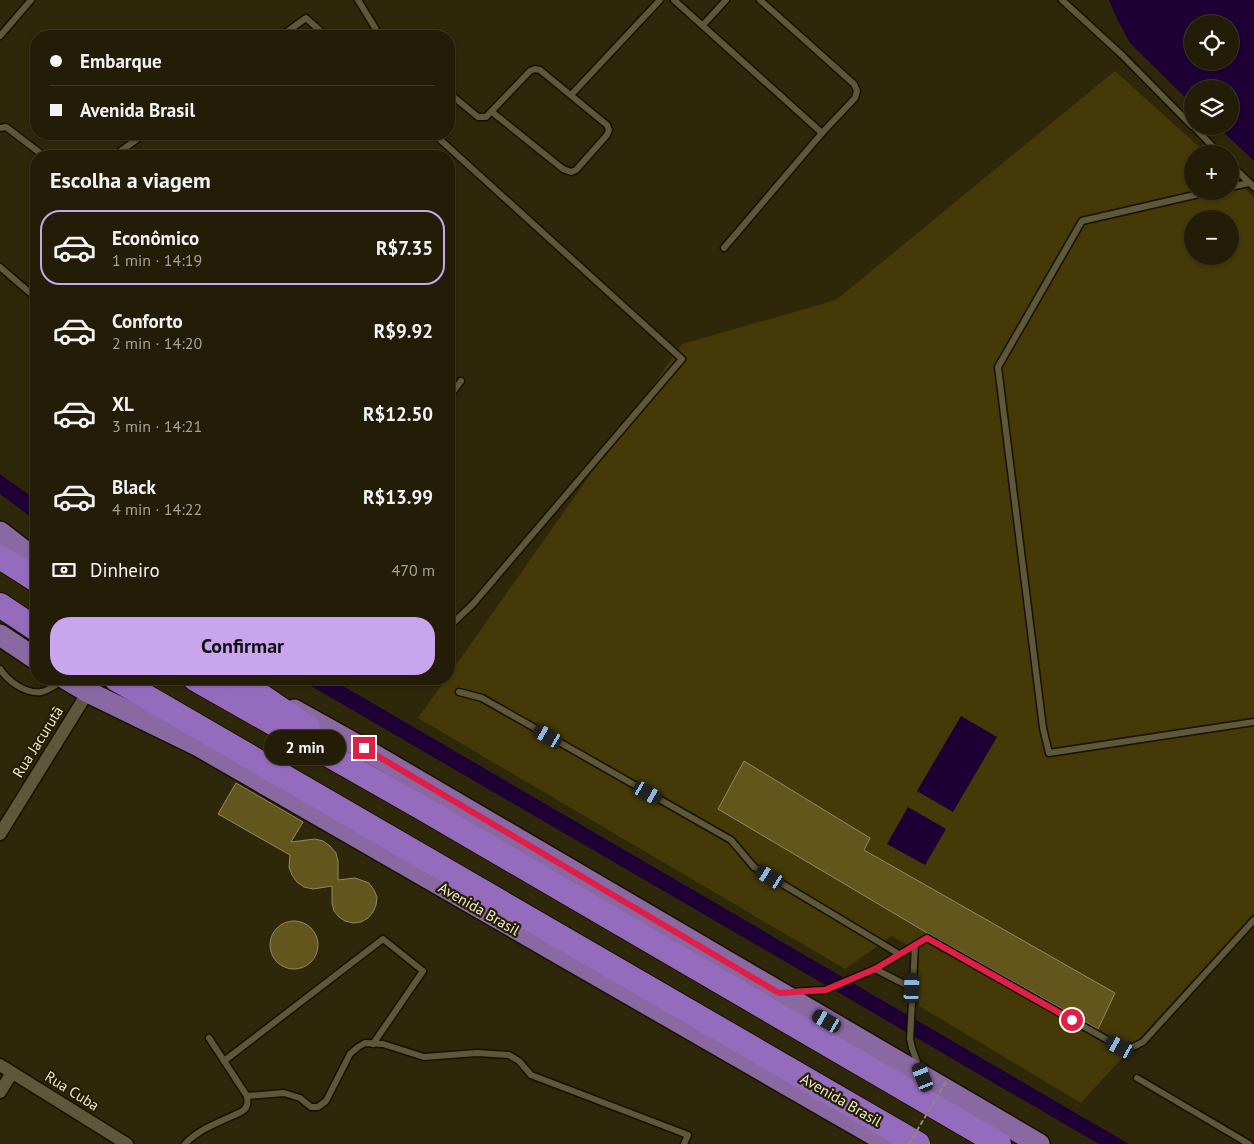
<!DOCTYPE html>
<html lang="pt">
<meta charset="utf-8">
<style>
:root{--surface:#231d08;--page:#2f2a16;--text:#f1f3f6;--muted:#a3a29c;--line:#403b29;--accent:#c9a5ee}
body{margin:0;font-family:"PT Sans",sans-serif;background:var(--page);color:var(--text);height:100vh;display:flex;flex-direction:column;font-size:19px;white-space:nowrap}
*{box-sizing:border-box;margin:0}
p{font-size:16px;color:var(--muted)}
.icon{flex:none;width:28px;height:28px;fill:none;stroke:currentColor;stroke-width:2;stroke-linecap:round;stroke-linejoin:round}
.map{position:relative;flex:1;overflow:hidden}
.sheet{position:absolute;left:30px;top:150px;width:425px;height:535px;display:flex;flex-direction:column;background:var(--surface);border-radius:20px;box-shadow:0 1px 4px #0004,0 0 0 1px var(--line)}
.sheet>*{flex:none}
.banner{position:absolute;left:30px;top:30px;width:425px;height:110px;border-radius:20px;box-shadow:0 1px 4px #0004,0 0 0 1px var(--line);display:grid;align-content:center;height:110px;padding:0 20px;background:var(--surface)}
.tools{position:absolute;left:1184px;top:15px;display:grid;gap:10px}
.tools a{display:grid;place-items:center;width:55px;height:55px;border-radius:50%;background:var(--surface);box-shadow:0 1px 4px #0004,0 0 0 1px var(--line);font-size:25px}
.end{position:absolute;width:22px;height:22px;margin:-11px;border:6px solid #e11d48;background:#fff;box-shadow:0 0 0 2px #fff}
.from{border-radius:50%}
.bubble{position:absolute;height:35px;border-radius:18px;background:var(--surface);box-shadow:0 1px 4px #0004,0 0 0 1px var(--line);font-size:16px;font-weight:600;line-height:35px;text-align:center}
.car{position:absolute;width:15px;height:30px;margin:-15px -8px;border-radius:6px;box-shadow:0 0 4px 1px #0007;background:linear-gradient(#222 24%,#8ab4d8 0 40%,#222 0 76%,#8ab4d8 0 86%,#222 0)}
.banner b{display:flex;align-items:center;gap:18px;height:48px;font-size:19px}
.banner b+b{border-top:1px solid var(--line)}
.banner i{width:12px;height:12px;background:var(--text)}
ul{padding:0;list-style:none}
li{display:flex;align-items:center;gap:15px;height:75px;margin:0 10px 8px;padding:0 10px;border:2px solid transparent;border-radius:20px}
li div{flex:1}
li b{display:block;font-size:19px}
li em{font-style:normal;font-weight:600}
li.current{border-color:var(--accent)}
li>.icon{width:45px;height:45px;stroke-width:1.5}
h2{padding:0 20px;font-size:22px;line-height:60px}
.pay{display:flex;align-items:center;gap:12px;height:55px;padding:0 20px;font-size:19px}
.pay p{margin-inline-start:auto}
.action{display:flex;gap:10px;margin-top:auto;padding:10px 20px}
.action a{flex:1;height:58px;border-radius:20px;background:var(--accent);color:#111;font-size:20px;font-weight:600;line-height:58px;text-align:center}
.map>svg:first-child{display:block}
</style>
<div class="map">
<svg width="1254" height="1144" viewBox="0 0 1254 1144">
<rect width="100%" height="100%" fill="#2f270a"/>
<path fill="#443907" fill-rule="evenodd" d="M1115 71 1207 154H1192V191H1230V175L1254 197V913L1081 1103 919 1006 918 951 892 936 845 969 418 718 446 679H449V675L682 344 836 300ZM1192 219H1230V256H1192Z"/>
<g fill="#1e0034" fill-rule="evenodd">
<path d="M1109 0H1254V161L1217 126H1230V89H1192V104L1130 43 1117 19ZM1192 24H1230V61H1192Z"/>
<path d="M0 474 36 500V521L0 494Z"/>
<path d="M299 679H331L1129 1144H1099Z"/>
<path d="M961 716 997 737 953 812 917 791Z"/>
<path d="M908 807 946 829 925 865 887 844Z"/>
</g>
<g fill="#63561d" stroke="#908969">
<path d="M744 761 870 838 864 850 1115 993 1098 1029 929 934 718 809Z"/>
<path d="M236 783 303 822 291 842 315 839 323 841 330 846 336 853 338 861V880L355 878 369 883 374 890 377 897 376 905 373 912 368 918 361 922 353 923 345 921 339 917 334 911 332 903V886L313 889 304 887 297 882 292 875 289 867 290 855 218 814Z"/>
<circle cx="294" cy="945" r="24"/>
</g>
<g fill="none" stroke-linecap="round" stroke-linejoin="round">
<g stroke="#171000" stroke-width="9">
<g id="service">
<path d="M358 0 380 36"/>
<path d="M674 0 822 133 855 98 857 91 854 84 760 0"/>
<path d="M1062 0 1122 55 1192 126"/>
<path d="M703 25 726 0"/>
<path d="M0 36 31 0"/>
<path d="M281 36 306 18 326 36"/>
<path d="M449 93 478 117H486L530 71 535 69 540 70 607 125 609 130 607 135 576 170 571 172 563 169 492 112"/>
<path d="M571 95 660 0"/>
<path d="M1193 126 1220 154"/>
<path d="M0 128 6 127 44 156"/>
<path d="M434 134 682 359 473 604 454 622H449"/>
<path d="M114 156 144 134"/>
<path d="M1230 164 1254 187"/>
<path d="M1230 187 1249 183"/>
<path d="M1212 191 1082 221 998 367 1043 728 1049 753 1254 722"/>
<path d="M724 248 822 133"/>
<path d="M0 267 36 298"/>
<path d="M449 397 461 381"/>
<path d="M0 669C8 681 25 694 41 692 48 691 56 684 63 681"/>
<path d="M459 692 482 698 731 840 754 867 899 954"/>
<path d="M915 945 910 1039 912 1048 919 1067"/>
<path d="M875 969 912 988"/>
<path d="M790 992 825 990 875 969 927 938 1120 1047H1133L1143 1042 1254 920"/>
<path d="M224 1061 383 939 423 971 373 1044"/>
<path d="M1137 1078 1249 1144"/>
<path d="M247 1096 284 1093 300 1098 311 1107H318L326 1101 350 1054 358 1047 365 1043 383 1044 424 1057 477 1053 509 1055 519 1061 531 1075 688 1135 684 1144"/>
<path d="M185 1144C200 1128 222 1121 241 1112 248 1108 248 1103 247 1096L209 1038"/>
</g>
</g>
<g stroke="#171000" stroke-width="15">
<g id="minor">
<path d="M0 834 88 692"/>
<path d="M0 1065 127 1144"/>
<path d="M0 1092 12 1073"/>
</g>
</g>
<g stroke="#171000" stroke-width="24">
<g id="trunk">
<path d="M0 532 36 560"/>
<path d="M0 635 36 659"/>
<path d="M66 679 88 692 197 745 890 1144"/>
<path d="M294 710 364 749 1039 1144"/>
</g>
</g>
<g stroke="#171000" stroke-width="26">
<g id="motorway">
<path d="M0 557 36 580"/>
<path d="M0 605 36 629"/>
<path d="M116 679 918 1144"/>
<path d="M195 679 422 808 999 1144"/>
<path d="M237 679 308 728"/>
</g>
</g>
<use href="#service" stroke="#5e5739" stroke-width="6"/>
<use href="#minor" stroke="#5e5739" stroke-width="12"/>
<use href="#trunk" stroke="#8a68a2" stroke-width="21"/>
<use href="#motorway" stroke="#956cbd" stroke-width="24"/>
<path stroke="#908a73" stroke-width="2" stroke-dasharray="5 2.5" stroke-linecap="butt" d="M909 1144 947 1080"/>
</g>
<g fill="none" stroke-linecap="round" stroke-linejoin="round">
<path stroke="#e11d48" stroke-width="6" d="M364 748 779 993 826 990 875 969 927 938 1072 1020"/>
</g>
<g text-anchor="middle" stroke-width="4.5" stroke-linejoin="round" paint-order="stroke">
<g font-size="15" fill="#ede9d8" stroke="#251e01">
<text transform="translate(38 742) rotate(-58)" y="5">Rua Jacurutã</text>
<text transform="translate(479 909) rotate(30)" y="5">Avenida Brasil</text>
<text transform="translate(72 1091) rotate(32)" y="5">Rua Cuba</text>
<text transform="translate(841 1100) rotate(30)" y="5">Avenida Brasil</text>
</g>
</g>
</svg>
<div class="tools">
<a><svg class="icon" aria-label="locate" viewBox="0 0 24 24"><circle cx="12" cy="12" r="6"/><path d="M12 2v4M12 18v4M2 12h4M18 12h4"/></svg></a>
<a><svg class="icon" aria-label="layers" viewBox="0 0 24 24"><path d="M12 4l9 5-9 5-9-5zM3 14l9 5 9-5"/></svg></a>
<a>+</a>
<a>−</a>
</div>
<i class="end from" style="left:1072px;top:1020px"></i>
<i class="end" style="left:364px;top:748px"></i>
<div class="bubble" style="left:264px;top:730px;width:82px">2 min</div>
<i class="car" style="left:548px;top:736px;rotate:300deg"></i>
<i class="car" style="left:648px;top:793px;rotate:120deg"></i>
<i class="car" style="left:770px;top:877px;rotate:301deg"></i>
<i class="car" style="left:912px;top:988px;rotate:3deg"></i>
<i class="car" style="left:827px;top:1021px;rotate:300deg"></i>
<i class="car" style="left:1120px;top:1047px;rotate:299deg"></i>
<i class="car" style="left:923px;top:1077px;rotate:339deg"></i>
<div class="banner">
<b><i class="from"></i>Embarque</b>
<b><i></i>Avenida Brasil</b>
</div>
<section class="sheet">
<h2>Escolha a viagem</h2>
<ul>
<li class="current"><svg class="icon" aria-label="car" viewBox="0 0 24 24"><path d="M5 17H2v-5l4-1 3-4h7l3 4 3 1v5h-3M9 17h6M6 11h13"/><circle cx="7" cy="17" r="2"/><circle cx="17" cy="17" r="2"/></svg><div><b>Econômico</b><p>1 min · 14:19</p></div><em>R$7.35</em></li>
<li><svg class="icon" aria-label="car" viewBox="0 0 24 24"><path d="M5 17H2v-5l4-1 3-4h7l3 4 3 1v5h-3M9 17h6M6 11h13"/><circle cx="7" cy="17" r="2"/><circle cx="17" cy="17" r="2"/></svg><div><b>Conforto</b><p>2 min · 14:20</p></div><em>R$9.92</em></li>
<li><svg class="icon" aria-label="car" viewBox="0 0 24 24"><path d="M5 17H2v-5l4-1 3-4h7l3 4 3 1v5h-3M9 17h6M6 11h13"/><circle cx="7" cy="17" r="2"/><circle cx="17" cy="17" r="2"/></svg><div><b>XL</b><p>3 min · 14:21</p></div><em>R$12.50</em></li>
<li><svg class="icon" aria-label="car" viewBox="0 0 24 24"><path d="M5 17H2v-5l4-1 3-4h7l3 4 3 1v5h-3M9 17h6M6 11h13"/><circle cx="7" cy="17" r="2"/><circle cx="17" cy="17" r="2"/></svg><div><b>Black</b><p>4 min · 14:22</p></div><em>R$13.99</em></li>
</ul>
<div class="pay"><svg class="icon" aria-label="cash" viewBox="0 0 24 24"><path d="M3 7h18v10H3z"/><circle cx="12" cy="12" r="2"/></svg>Dinheiro<p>470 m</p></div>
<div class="action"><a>Confirmar</a></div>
</section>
</div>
